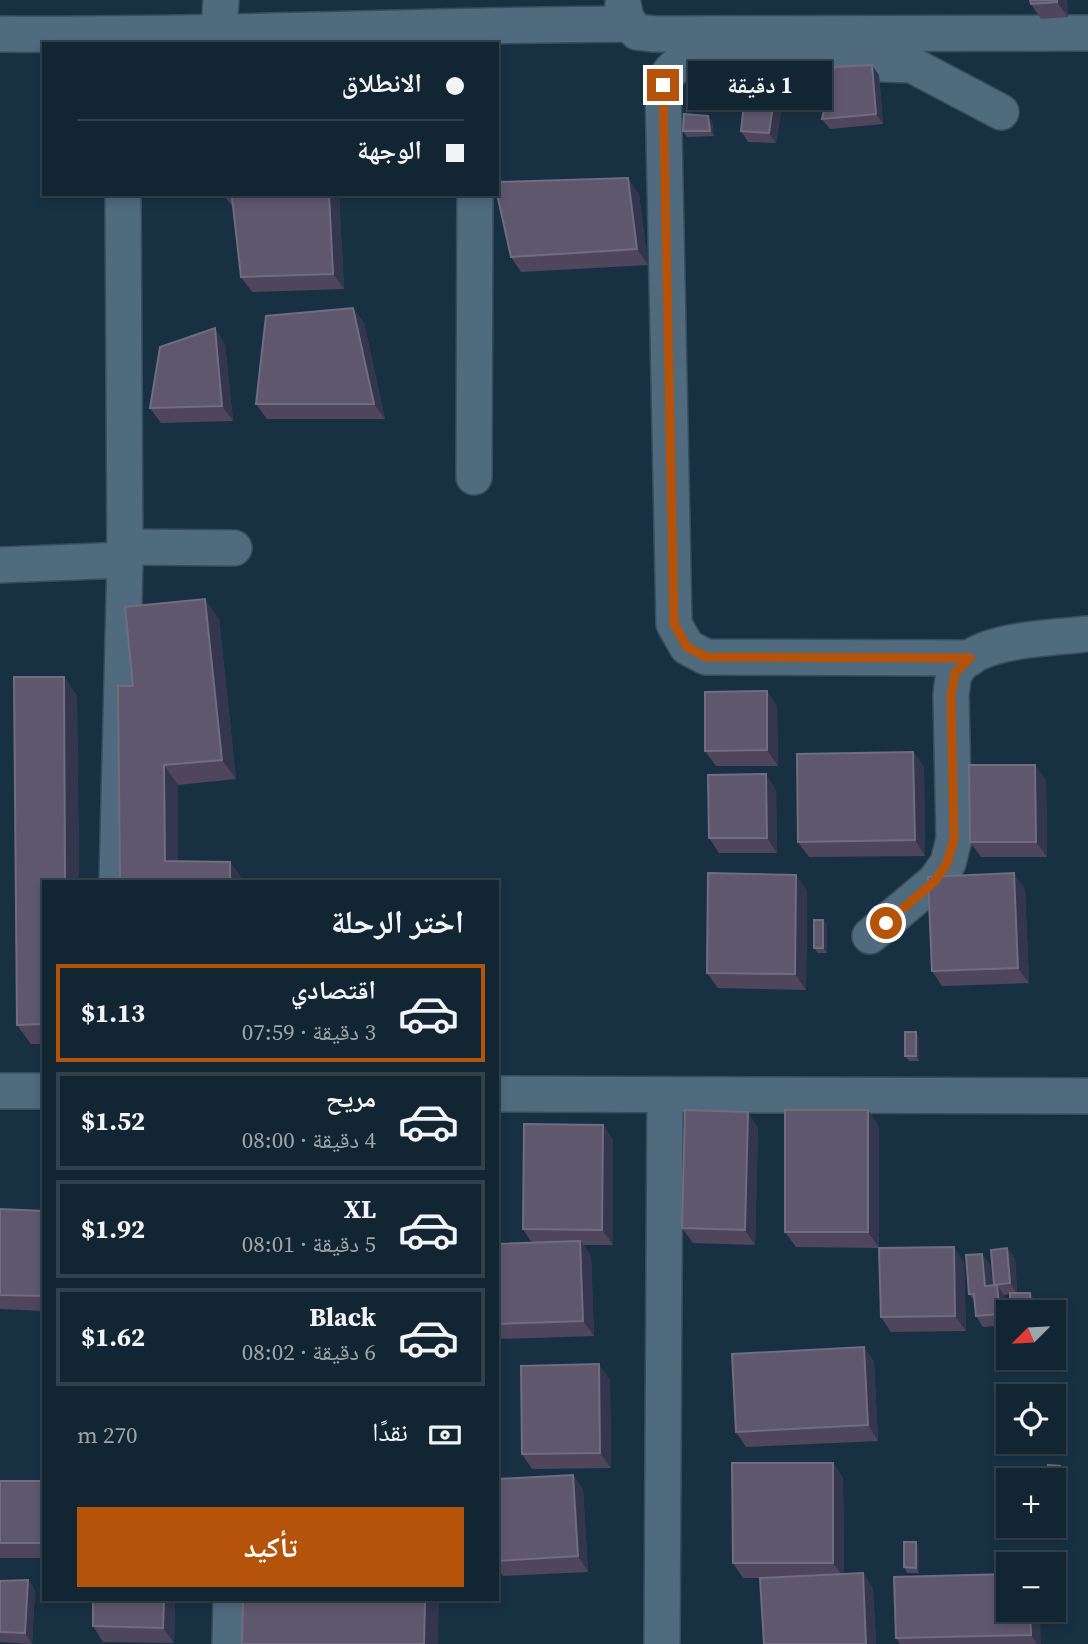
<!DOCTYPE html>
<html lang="ar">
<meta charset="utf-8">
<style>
:root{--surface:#122532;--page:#1f313e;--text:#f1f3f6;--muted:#9ca5ac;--line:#31424d;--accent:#b45309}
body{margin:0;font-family:"Source Serif 4","Noto Naskh Arabic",serif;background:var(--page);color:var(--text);direction:rtl;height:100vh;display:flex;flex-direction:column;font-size:26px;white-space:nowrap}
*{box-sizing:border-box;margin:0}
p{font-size:23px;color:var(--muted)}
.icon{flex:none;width:38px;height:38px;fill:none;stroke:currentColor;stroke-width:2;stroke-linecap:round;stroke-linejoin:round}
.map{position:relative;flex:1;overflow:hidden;direction:ltr}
.side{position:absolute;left:42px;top:880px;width:457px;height:721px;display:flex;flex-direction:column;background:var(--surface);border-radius:0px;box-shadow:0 4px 10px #0003,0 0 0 2px var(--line);direction:rtl}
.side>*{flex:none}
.guide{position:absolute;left:42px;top:42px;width:457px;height:154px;border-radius:0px;box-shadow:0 4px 10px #0003,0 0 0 2px var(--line);direction:rtl;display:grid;align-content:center;height:154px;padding:0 35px;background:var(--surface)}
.needle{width:46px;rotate:246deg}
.fabs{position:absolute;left:996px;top:1300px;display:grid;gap:14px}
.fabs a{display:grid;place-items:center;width:70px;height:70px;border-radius:0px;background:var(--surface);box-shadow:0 4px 10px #0003,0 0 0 2px var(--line);font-size:35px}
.end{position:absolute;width:32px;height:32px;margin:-16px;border:9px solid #b45309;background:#fff;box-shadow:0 0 0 4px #fff}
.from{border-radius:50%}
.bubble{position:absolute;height:49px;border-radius:0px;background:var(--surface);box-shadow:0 4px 10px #0003,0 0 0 2px var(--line);font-size:23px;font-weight:700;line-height:49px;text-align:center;direction:rtl}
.guide b{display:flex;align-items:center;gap:24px;height:66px;font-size:26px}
.guide b+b{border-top:2px solid var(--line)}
.guide i{width:18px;height:18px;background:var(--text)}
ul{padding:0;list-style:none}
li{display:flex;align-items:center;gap:21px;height:98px;margin:0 14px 10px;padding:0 21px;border:4px solid var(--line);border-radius:0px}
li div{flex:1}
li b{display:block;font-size:26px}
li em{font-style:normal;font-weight:700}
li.current{border-color:var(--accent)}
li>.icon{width:63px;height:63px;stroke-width:1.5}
h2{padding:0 35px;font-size:32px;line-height:84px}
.pay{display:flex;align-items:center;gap:18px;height:77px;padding:0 35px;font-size:26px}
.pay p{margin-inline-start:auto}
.action{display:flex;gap:14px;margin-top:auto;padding:14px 35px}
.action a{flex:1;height:80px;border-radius:0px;background:var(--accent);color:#fff;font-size:28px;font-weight:700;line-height:80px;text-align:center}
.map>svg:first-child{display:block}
</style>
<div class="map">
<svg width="1088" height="1644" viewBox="0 0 1088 1644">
<rect width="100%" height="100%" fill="#183142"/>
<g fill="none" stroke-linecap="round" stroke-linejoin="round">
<g stroke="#384d5c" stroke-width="38">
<g id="minor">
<path d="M623 4 626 19 637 32 655 34 1088 33"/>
<path d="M219 32 221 0"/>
<path d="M0 34C210 36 419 25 629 24"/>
<path d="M474 477 475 194"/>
<path d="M125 547 234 548"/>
<path d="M0 565 125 560"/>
<path d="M970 658 706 657 687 647 674 624 663 85C669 69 678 62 695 57L912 65 1001 112"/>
<path d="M117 882 125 560 123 194"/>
<path d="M870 936 935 881 948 863 954 839 951 695C952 689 952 679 955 673 973 638 1053 638 1088 634"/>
<path d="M0 1091H44"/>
<path d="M497 1094 1088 1096"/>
<path d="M230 1644 231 1600"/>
<path d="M662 1644 665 1095"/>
</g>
</g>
<use href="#minor" stroke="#506a7e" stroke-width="35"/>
</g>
<g fill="#4f465e">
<path d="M1067 0 1068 17 1041 19 1031 4Z"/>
<path d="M879 75 883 124 830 129 822 119Z"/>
<path d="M785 87 776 143 748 142 741 131Z"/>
<path d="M712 121 714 136 687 137 683 131Z"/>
<path d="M225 194H339L344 289 252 292 241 277 233 207 225 197Z"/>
<path d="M639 194 648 265 521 272 511 257Z"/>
<path d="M353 308 364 323 385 419H267L256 404Z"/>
<path d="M225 344 233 421 161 423 150 408Z"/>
<path d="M219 619 236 779 178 785V861L230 862 244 882H120L133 686Z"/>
<path d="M64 677 77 696 79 882H44V1044H31L17 1025Z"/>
<path d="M777 706 778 766H716L705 751Z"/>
<path d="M913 752 924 767 925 856 809 857 798 842Z"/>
<path d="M1046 780 1047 857H981L970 842Z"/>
<path d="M776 790 777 853H719L709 838Z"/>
<path d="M1025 889 1029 983 942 986 932 971Z"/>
<path d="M807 890 806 990 718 988 707 973Z"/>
<path d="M823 920 827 925V953H818L814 948Z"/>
<path d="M916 1032 919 1037V1061H909L905 1056Z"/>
<path d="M603 1125 613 1140V1245H583L591 1256 594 1336 497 1339V1244L532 1243 523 1229Z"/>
<path d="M879 1126V1248L796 1247 785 1232Z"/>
<path d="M758 1128 755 1245 693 1243 682 1228Z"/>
<path d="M0 1209 44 1211V1311L0 1309Z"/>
<path d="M1007 1248 1015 1259 1017 1293 1034 1298 1010 1294 1004 1295 1007 1325 983 1327 976 1316 975 1302 969 1294 990 1264 992 1285H994Z"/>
<path d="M964 1262 966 1331 891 1332 881 1317Z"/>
<path d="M864 1347 874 1362 878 1441 746 1447 736 1432Z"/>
<path d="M610 1380 611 1468 532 1469 522 1454Z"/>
<path d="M1067 1428 1065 1456H1049L1045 1451Z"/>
<path d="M833 1463 843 1478 844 1574 863 1573 873 1589 876 1644H764L760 1578H743L733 1563Z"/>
<path d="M1060 1466 1063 1471V1483L1054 1482V1480H1050L1047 1477Z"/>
<path d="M573 1475 583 1490 588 1572 503 1576 497 1567V1479Z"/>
<path d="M0 1481 44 1482V1558H0Z"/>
<path d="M916 1542 919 1547V1573H907L904 1567Z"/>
<path d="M1008 1574 1041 1644H900L896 1638Z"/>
<path d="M28 1580 35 1590 32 1644 0 1642V1581Z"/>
<path d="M175 1600 174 1643 103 1642 93 1626Z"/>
</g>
<g fill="#33364c">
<path d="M1057 0H1067L1068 17 1057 2Z"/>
<path d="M872 65 879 75 883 124 876 114Z"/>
<path d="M777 77 785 87 776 143 769 133Z"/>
<path d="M708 116 712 121 714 136 710 131Z"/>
<path d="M628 178 639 194 648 265 637 249Z"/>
<path d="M329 194H339L344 289 333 274Z"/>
<path d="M353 308 364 323 385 419 374 404Z"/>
<path d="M215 328 225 344 233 421 222 406Z"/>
<path d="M205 599 219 619 236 779 222 760Z"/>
<path d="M64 677 77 696 79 882H65Z"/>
<path d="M767 691 777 706 778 766 767 750Z"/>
<path d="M913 752 924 767 925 856 915 840Z"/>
<path d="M164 765 178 785V881L165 861Z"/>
<path d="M1035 765 1046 780 1047 857 1036 842Z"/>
<path d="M766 774 776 790 777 853 767 838Z"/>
<path d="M230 862 244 882H230Z"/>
<path d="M1014 873 1025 889 1029 983 1018 968Z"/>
<path d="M796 875 807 890 806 990 795 974Z"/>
<path d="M823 920 827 925V953L823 948Z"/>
<path d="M916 1032 919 1037V1061L916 1056Z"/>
<path d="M868 1110 879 1126V1248L868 1232Z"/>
<path d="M748 1112 758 1128 755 1245 745 1230Z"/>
<path d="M603 1125 613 1140V1245L602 1230Z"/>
<path d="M580 1241 591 1256 594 1336 583 1321Z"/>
<path d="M954 1247 964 1262 966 1331 955 1316Z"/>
<path d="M1007 1248 1015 1259 1017 1294 1010 1283Z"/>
<path d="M982 1254 990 1264 993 1296 985 1286Z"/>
<path d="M997 1285 1004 1295 1007 1325 1000 1314Z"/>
<path d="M1030 1293 1034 1298V1312H1031Z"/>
<path d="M864 1347 874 1362 878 1441 868 1425Z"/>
<path d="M599 1364 610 1380 611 1468 600 1453Z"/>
<path d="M1063 1423 1067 1428 1065 1456 1062 1451Z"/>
<path d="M833 1463 843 1478 844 1578 833 1563Z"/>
<path d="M1060 1466 1063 1471V1483L1059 1477Z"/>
<path d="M573 1475 583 1490 588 1572 578 1556Z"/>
<path d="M916 1542 919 1547V1573L916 1568Z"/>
<path d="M863 1573 873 1589 876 1644H866Z"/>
<path d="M28 1580 35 1590 32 1644 25 1633Z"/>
<path d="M164 1600H175L174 1643 163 1628Z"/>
<path d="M425 1600H439L438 1644H424Z"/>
<path d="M1030 1610H1040L1041 1644H1037L1031 1635Z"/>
</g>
<g fill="#5e576e" stroke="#706d82" stroke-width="2">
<path d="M1030 0H1057V2L1031 4Z"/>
<path d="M872 65 876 114 822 119 834 67Z"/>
<path d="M747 76 777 77 769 133 741 131Z"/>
<path d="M684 114 708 116 710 131H683Z"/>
<path d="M628 178 637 249 511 257 497 194V182Z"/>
<path d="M225 194H239L225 197Z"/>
<path d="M245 194H329L333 274 241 277 232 197Z"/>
<path d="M353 308 374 404H256L266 316Z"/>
<path d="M215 328 222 406 150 408 160 347Z"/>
<path d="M205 599 222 760 164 765 165 861 230 862V882H120L118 686H133L125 607Z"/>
<path d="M14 677H64L65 882H44V1024L17 1025Z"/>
<path d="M767 691V750L705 751V692Z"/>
<path d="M913 752 915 840 798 842 797 754Z"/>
<path d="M969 765H1035L1036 842H970Z"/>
<path d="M766 774 767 838H709L708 775Z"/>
<path d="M708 873 796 875 795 974 707 973Z"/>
<path d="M1014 873 1018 968 932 971 928 877Z"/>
<rect x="814" y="920" width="9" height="28"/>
<rect x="905" y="1032" width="11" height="24"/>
<path d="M685 1110 748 1112 745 1230 682 1228Z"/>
<rect x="785" y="1110" width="83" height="122"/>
<path d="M524 1124 603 1125 602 1230 523 1229Z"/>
<path d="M0 1209 44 1211V1296L0 1295Z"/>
<path d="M580 1241 583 1321 497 1324V1244Z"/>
<path d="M954 1247 955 1316 881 1317 879 1248Z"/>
<path d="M1007 1248 1010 1283 994 1285 991 1250Z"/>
<path d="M982 1254 985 1286 997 1285 1000 1314 976 1316 974 1294H969L966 1255Z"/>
<path d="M1010 1293H1030L1031 1312H1010Z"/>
<path d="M864 1347 868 1425 736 1432 732 1354Z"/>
<path d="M599 1364 600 1453 522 1454 521 1366Z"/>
<path d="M1054 1422 1063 1423 1062 1451H1045V1442H1054Z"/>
<path d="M732 1463H833V1563H733Z"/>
<path d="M1048 1465 1060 1466 1059 1477H1047Z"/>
<path d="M573 1475 578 1556 497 1561V1479Z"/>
<path d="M0 1481H43L44 1543H0Z"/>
<path d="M904 1542H916V1568L904 1567Z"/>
<path d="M863 1573 866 1644H764L760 1578Z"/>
<path d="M1008 1574V1610H1030L1031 1635 896 1638 894 1577Z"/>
<path d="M28 1580 25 1633 0 1632V1581Z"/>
<path d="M93 1600H164L163 1628 93 1626Z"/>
<path d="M243 1600H425L424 1644H242Z"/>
</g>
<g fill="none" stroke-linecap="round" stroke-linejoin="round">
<path stroke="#b45309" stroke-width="9" d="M663 85 674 624 687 647 706 657 970 658 955 673 951 695 954 839 947 863 935 881 886 923"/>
</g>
</svg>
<div class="fabs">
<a><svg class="needle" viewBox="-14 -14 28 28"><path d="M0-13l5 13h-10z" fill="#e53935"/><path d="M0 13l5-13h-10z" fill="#9ca5ac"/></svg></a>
<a><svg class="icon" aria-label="locate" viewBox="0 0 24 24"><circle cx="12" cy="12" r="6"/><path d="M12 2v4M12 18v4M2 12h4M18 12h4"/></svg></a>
<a>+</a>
<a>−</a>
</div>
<i class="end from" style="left:886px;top:923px"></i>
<i class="end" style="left:663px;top:85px"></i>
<div class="bubble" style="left:688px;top:61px;width:144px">1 دقيقة</div>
<div class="guide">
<b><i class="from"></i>الانطلاق</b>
<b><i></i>الوجهة</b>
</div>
<section class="side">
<h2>اختر الرحلة</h2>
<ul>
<li class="current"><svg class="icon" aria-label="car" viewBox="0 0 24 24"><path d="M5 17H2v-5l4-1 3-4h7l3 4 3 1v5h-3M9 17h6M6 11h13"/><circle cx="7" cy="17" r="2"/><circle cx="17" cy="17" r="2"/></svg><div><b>اقتصادي</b><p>3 دقيقة · 07:59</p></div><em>$1.13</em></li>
<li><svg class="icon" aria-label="car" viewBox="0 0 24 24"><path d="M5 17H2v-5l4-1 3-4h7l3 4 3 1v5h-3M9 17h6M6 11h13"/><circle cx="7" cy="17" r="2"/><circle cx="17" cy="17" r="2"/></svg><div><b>مريح</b><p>4 دقيقة · 08:00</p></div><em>$1.52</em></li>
<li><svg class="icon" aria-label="car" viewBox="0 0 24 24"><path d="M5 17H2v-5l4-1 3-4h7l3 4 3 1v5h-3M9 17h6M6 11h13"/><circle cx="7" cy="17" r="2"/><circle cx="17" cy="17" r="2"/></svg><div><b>XL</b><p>5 دقيقة · 08:01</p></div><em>$1.92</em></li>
<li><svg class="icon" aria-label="car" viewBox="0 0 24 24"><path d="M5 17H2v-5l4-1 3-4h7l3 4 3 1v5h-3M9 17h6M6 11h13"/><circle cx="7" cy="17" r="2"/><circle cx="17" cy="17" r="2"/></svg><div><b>Black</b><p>6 دقيقة · 08:02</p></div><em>$1.62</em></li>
</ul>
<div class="pay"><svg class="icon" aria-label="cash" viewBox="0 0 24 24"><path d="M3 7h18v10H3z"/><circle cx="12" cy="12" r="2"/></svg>نقدًا<p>270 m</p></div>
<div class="action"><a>تأكيد</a></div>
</section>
</div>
